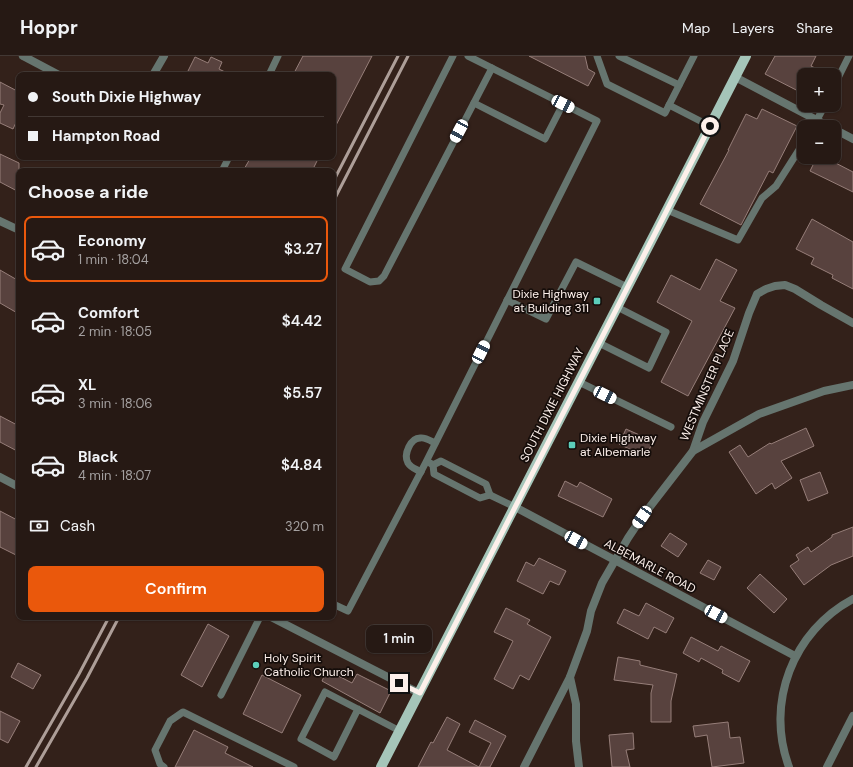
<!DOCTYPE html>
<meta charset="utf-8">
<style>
:root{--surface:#261914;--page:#322622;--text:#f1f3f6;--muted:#a4a0a0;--line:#423834;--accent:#ea580c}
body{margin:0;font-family:"DM Sans",sans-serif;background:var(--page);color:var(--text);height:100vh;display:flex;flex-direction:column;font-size:15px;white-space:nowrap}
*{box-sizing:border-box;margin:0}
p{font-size:13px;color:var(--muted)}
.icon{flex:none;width:22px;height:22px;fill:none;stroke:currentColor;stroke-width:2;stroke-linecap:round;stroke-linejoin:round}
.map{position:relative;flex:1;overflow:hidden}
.sheet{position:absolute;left:16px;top:112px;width:320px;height:452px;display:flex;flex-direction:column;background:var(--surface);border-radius:8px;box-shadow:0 1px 3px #0004,0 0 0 1px var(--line)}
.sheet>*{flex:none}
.top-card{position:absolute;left:16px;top:16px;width:320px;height:88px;border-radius:8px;box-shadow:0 1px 3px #0004,0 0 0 1px var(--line);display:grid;align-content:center;height:88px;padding:0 12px;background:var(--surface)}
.controls{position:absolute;left:797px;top:12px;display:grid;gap:8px}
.controls a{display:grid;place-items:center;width:44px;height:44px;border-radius:8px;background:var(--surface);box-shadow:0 1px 3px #0004,0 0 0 1px var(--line);font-size:20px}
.end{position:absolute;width:18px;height:18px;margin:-9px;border:5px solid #fdf0eb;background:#111;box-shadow:0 0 0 2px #111}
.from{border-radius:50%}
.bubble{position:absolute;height:28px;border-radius:8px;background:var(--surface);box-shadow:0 1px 3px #0004,0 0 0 1px var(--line);font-size:13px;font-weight:600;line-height:28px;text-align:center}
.car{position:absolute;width:12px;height:24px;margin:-12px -6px;border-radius:5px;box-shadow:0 0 3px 1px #0007;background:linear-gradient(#fff 24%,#345 0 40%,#fff 0 76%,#345 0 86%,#fff 0)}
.top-card b{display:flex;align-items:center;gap:14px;height:38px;font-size:15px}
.top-card b+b{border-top:1px solid var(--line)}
.top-card i{width:10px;height:10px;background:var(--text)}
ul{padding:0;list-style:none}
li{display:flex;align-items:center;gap:12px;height:66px;margin:0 8px 6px;padding:0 4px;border:2px solid transparent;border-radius:8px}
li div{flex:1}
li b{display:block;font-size:15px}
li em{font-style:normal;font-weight:600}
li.current{border-color:var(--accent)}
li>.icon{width:36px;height:36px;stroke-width:1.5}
h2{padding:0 12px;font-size:18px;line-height:48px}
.pay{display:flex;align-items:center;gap:10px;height:44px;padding:0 12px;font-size:15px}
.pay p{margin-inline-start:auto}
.action{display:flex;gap:8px;margin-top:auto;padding:8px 12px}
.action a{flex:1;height:46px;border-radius:8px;background:var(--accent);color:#fff;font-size:16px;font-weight:600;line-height:46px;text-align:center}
header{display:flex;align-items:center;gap:24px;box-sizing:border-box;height:56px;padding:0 20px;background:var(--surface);border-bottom:1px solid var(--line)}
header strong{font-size:19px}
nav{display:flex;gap:22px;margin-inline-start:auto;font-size:14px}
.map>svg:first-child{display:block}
</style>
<header>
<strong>Hoppr</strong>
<nav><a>Map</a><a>Layers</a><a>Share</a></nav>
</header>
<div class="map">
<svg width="853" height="711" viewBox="0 0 853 711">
<rect width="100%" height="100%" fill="#33211a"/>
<g fill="#58423e" stroke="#967e79">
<path d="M303 0H372L333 75V19H293Z"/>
<path d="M529 0H585L588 13 595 17 588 30Z"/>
<path d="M775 0H816L811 10 829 19H804V38L765 18Z"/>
<path d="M195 1 208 7 211 1 222 6 219 13 231 19H186Z"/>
<path d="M0 26 19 36V60L13 73 0 67V57L4 49 0 48Z"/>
<path d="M762 53 797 70 773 117 769 115 741 169 700 148 729 94H728L746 58 757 63Z"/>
<path d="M0 98 19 107V136L0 126Z"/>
<path d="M251 101H319L312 115H243Z"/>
<path d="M817 101H824L853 116V136L810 115Z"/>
<path d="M812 163 853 186V233L832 222 833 219 811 208 814 202 796 193Z"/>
<path d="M716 203 737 214 720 245 735 252 688 340 661 326 692 265 657 246 671 219 700 234Z"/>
<path d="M0 214 19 225V258L0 247Z"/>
<path d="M0 360 19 370V396L0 386Z"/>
<path d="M806 372 814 390 781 405 792 422 775 433 772 427 756 438 729 396 740 389 748 401 770 387 771 388Z"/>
<path d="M626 373 653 385 646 401 619 388Z"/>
<path d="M820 416 828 437 808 445 800 424Z"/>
<path d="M565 425 577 431 580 426 612 443 603 461 558 440Z"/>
<path d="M0 455 19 465V494L16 499 0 491Z"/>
<path d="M853 471V500L831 509 804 529 790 510 799 504 796 499 808 491 811 496 832 481V479Z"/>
<path d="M670 477 687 488 678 501 661 490Z"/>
<path d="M539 502 566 515 559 529 550 525 543 538 517 525 526 506 534 510Z"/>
<path d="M708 504 721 511 714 524 700 517Z"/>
<path d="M760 518 787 543 774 557 747 532Z"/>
<path d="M646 547 674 562 666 577 654 571 648 583 617 567 624 553 639 560Z"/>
<path d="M506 552 530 564 527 568 551 581 529 624 520 619 513 633 494 623 513 585 494 576Z"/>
<path d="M208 568 229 580 202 631 181 619Z"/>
<path d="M691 581 718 595 721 590 750 605 739 626 722 617 723 614 701 602 699 606 683 597Z"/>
<path d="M618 601 640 605V609L677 618 671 645V666H651V637L653 629 614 624Z"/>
<path d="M18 607 41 619 33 633 11 621Z"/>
<path d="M327 614 352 627 357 618 391 635 380 657 322 625Z"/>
<path d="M262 619 301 639 282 677 243 658Z"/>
<path d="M0 655 20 665 8 687 0 683Z"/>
<path d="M447 661 460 668 447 694 479 711H418L431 686 433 687Z"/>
<path d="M475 664 506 680 490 711H479L491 687 469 676Z"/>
<path d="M728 666 730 682 740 681 744 707 712 711 707 679 695 681 693 670Z"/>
<path d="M194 674 228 691 225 697 253 711H175Z"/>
<path d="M633 677 634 693 626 694 630 711H612L609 679Z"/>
</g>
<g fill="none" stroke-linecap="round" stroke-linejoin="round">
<g stroke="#66756f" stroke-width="7">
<path d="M453 0 345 213 370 226 379 225 384 220 492 12"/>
<path d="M597 0 607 28 665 57 694 0"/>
<path d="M619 0 679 29"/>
<path d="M269 19 278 0"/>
<path d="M834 30 849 0"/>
<path d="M474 47 545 83 563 48"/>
<path d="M669 49 710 70"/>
<path d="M813 71 825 49"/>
<path d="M222 115 229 101"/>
<path d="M667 154 738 184 762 142 776 130 804 86"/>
<path d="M507 244 546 263 576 206 627 231"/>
<path d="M599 287 649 312 666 276 617 251"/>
<path d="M579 326 671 371"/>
<path d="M430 407 433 409 441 405 486 428 490 439"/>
<path d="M433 409 434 418 480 442 490 439 515 451"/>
<path d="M421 416C416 413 411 412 408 407 403 398 411 382 420 382 425 381 431 385 435 387"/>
<path d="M333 548 348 555 426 406 597 65 468 0"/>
<path d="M221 639 260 561"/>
<path d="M358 653 334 701 301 683 325 636 400 675"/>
<path d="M164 711 160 708 155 694 170 665 183 656 294 711"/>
</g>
<g stroke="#66756f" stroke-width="8">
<path d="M23 0 59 19"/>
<path d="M153 19 164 0"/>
<path d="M735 21 830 71"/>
<path d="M834 73 853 83"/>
<path d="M0 165 19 174"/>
<path d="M693 395 703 366 733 305 749 257 757 238 766 233 775 230 785 229 795 233 821 249 853 267"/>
<path d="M0 421 19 431"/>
<path d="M515 451 795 600"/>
<path d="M271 561 419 637"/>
<path d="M524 711 570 621"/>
<path d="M579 711 576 685V648L570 621 587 575 591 555 602 527 628 482 642 461 693 395 759 358 824 335 853 329"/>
<path d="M789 711C765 647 793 575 853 543"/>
</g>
<path stroke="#66756f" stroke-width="8" d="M827 711 853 660"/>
<path stroke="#a5c5b9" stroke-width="10" d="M381 711 746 0"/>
<g stroke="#ad9e98" stroke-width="3">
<path d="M333 126 398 0"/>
<path d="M333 146 408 0"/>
<path d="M26 711 79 618 109 561"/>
<path d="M36 711 87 622 119 561"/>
</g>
</g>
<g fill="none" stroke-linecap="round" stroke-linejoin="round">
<path stroke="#fdf0eb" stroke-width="5" d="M399 627 420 637 710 70"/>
</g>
<g fill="#5cceba" stroke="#150d0a" stroke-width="1.5">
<rect x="593" y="241" width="8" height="8" rx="2"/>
<rect x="568" y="385" width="8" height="8" rx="2"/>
<circle cx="256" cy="609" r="4"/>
</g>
<g text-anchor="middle" stroke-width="3.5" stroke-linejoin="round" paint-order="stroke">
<g font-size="12" fill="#fdf0eb" stroke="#150d0a" text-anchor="start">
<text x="589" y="242" text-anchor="end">Dixie Highway<tspan x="589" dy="14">at Building 311</tspan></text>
<text x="580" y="386">Dixie Highway<tspan x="580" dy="14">at Albemarle</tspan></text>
<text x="264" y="606">Holy Spirit<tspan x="264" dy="14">Catholic Church</tspan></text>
</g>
<g font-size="12" fill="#fdf0eb" stroke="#150d0a">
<text transform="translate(707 329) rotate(-67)" y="4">WESTMINSTER PLACE</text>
<text transform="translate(552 349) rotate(-63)" y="4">SOUTH DIXIE HIGHWAY</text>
<text transform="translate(650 510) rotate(28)" y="4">ALBEMARLE ROAD</text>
</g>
</g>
</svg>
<div class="controls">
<a>+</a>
<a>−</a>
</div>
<i class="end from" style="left:710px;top:70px"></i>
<i class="end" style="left:399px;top:627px"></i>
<div class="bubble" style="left:366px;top:569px;width:66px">1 min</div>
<i class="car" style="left:563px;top:48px;rotate:117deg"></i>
<i class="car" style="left:459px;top:75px;rotate:208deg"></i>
<i class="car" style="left:481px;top:296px;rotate:27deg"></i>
<i class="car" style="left:605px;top:339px;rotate:116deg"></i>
<i class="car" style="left:642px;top:461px;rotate:214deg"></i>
<i class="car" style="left:576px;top:484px;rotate:119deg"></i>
<i class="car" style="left:716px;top:558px;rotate:118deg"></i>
<div class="top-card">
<b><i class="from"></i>South Dixie Highway</b>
<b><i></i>Hampton Road</b>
</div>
<section class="sheet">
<h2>Choose a ride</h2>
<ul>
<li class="current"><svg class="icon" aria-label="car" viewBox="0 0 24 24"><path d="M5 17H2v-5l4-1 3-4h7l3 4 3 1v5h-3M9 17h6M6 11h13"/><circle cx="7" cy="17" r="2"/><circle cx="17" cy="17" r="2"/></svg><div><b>Economy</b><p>1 min · 18:04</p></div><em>$3.27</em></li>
<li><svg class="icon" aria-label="car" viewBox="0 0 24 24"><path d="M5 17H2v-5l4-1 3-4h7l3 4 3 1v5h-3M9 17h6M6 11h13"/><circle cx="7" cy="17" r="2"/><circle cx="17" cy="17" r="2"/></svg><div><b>Comfort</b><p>2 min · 18:05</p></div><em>$4.42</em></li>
<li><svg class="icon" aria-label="car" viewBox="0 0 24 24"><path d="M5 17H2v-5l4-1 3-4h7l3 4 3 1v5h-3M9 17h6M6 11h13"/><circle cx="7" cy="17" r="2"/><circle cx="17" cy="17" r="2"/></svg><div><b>XL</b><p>3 min · 18:06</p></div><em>$5.57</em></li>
<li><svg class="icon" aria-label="car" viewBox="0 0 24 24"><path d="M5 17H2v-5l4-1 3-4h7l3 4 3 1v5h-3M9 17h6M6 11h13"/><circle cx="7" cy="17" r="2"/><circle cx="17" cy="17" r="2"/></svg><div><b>Black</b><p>4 min · 18:07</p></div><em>$4.84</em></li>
</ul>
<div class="pay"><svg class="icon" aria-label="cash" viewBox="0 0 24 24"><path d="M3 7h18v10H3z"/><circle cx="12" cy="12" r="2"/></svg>Cash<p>320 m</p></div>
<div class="action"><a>Confirm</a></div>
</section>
</div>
